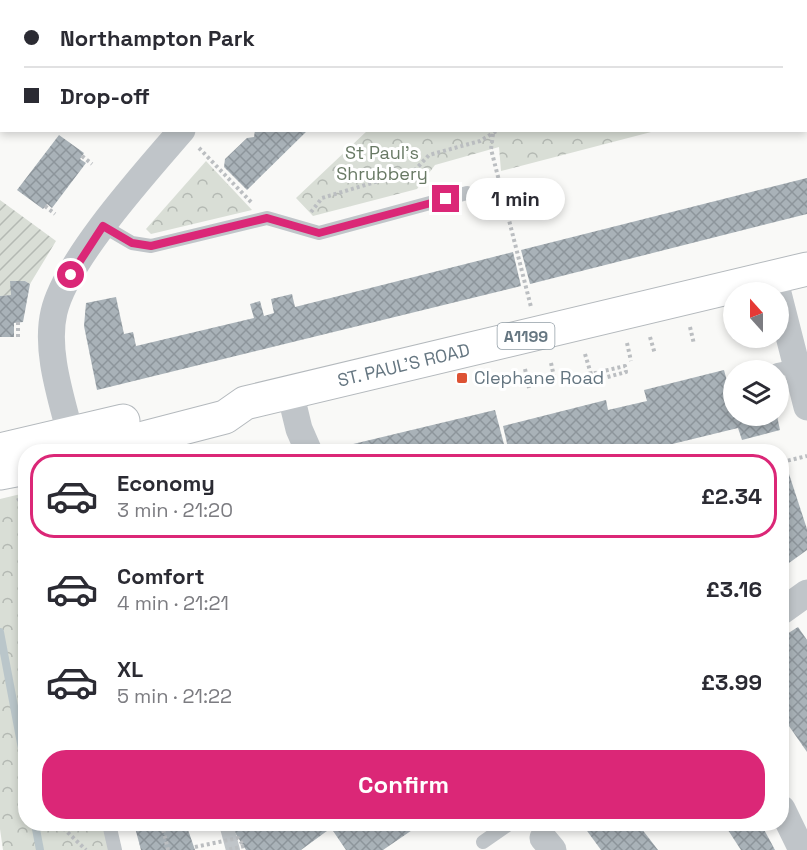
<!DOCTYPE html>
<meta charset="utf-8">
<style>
:root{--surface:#fff;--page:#f7f7f7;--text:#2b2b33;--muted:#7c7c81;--line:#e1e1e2;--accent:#db2777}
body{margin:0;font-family:"Space Grotesk",sans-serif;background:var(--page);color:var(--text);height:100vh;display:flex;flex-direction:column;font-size:22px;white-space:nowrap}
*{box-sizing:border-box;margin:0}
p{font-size:20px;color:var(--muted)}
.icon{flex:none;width:33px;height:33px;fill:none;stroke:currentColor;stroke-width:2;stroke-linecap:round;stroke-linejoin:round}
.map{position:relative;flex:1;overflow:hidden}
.side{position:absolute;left:18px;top:444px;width:771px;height:387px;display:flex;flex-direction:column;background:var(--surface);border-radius:24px;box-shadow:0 3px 9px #0003}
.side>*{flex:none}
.guide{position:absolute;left:0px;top:0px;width:807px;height:132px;box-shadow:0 3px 9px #0003;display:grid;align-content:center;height:132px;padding:0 24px;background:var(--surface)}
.needle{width:39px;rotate:339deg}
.tools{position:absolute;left:723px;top:282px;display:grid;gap:12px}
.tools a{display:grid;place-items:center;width:66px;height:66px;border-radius:50%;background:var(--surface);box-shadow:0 3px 9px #0003;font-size:30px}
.end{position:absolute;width:27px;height:27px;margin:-14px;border:8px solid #db2777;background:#fff;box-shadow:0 0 0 3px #fff}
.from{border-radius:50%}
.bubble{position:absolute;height:42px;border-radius:21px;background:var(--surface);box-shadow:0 3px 9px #0003;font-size:20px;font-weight:700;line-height:42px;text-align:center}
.guide b{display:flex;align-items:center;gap:21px;height:57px;font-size:22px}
.guide b+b{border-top:2px solid var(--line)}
.guide i{width:15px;height:15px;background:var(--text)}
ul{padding:10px 0 0;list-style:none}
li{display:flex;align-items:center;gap:18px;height:84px;margin:0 12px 9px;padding:0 12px;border:3px solid transparent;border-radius:24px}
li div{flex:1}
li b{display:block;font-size:22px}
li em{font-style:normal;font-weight:700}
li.active{border-color:var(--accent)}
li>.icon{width:54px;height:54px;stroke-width:1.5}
.button{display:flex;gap:12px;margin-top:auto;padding:12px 24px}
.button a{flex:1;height:69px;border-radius:24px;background:var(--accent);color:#fff;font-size:24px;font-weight:700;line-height:69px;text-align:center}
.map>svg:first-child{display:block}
</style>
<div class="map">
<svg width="807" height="850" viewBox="0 0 807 850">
<defs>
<pattern id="park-crowns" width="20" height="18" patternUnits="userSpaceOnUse" patternTransform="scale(1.5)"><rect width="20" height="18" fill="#d9ded6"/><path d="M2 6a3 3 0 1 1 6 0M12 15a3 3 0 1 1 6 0" fill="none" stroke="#b4b9b3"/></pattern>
<pattern id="garden-furrows" width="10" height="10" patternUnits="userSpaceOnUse" patternTransform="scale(1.5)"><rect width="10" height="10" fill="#d9ded6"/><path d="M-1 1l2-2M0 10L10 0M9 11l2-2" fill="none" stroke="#b4b9b3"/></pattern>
<pattern id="building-cross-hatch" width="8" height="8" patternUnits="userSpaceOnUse" patternTransform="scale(1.5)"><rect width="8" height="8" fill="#a9b2b8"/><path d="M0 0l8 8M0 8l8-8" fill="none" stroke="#8d959b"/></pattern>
</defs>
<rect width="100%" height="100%" fill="#f9f9f7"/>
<g fill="url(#park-crowns)">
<path d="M524 0H765V1H522Z"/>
<path d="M368 130H655V131L501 171 499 147 435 165 417 189 313 216 296 198Z"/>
<path d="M206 161 252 210 151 234 146 229Z"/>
<path d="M25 493 26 824H105L110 850H3L0 829V499Z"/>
</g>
<path fill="url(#garden-furrows)" d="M0 200 56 241 30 284 25 281H11V295L0 296Z"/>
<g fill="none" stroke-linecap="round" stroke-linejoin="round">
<g stroke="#bac6ca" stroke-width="8">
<path d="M0 632 26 770"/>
<path d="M35 824 40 850"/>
</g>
</g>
<g fill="url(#building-cross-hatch)">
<path d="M255 130H308L247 190 224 167 225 159 247 138 254 137Z"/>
<path d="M59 135 84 153 80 159 86 163 52 208 47 204 43 209 17 190Z"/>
<path d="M807 178V214L530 284 521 250Z"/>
<path d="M513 252 521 286 97 390 84 326 86 303 116 297 124 334 133 332 136 346 254 318 250 304 260 301 264 316 274 313 271 299 292 294 295 307Z"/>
<path d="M10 281H25L30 284 23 322 14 323V337H0V296L11 295Z"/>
<path d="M724 370 727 381 734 380V416H777L780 430 742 440 738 428 660 447 662 452H509L503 426 606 400 608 410 647 401 644 390Z"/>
<path d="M495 410 506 452H477L476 449 467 452H354L349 445Z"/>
<path d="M789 474 807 529V550L782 568V477Z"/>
<path d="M798 627 807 640V752L782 716V637Z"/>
<path d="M134 824H186L195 850H141Z"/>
<path d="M238 824H421L383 850H346L331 828 301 850H246L232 828Z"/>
<path d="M429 824H443L434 831Z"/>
<path d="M582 824H638L658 850H601Z"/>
<path d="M724 824H761L775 850H741Z"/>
</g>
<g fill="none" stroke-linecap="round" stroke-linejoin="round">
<g stroke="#b4b9bd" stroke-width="35">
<g id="primary">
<path d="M0 450 123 421"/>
<path id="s1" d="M90 452 225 417 245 403 807 269"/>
<path d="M0 473 26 468"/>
</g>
</g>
<g stroke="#bbbec1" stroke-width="4" stroke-dasharray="3 3" stroke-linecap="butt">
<path d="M215 0 217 2"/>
<path d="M476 0 477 2"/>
<path d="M657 0 658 2"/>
<path d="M620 2 622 0"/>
<path d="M493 134 491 149 531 307"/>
<path d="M199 148 252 203"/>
<path d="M82 156 92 164"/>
<path d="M45 206 55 214"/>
<path d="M311 212 322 198 415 170 429 155 480 141 498 130"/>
<path d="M18 322V337"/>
<path d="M690 327 694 344"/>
<path d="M650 337 655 354"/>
<path d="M627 343 631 361"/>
<path d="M585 354 591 374 625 366 626 372 589 382"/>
<path d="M551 363 555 381"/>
<path d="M525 369 529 388"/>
<path d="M782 462 807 456"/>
<path d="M18 498 26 517"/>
<path d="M26 534V549"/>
<path d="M59 824 86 850"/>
<path d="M162 824 168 850"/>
</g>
<g stroke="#c0c5c9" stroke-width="14">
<path d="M103 226 132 243 151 246 267 218 319 233 467 193"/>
<path d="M777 370 796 366"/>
<path d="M109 824 115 850"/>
<path d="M226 824 233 850"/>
<path d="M483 842 509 824"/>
</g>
<g stroke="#c0c5c9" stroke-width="27">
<path d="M299 2 301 0"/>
<path d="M778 293 807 407"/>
<path d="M290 392 299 429 309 452"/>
<path d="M70 433C61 397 45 350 54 312 66 260 145 173 182 130"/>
<path d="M782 611 807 593"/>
<path d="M782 809 802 850"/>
<path d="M543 838 553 850"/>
</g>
<use href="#primary" stroke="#fff" stroke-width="33"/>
<path stroke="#bbbec1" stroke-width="4" stroke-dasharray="3 3" stroke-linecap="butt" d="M195 847 238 838 244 846 227 850"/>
</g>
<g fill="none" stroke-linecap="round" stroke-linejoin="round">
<path stroke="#db2777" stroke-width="8" d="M71 275 103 226 132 243 151 246 267 218 319 233 446 199"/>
</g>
<rect fill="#dd5233" stroke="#fff" stroke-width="2" x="456" y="372" width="12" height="12" rx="3"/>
<g text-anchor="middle" stroke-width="6" stroke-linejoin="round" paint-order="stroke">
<rect fill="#fff" stroke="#939fa7" stroke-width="1.5" x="497.5" y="323" width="57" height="26" rx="4.5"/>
<g font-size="16" font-weight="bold" fill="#657681">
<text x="526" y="342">A1199</text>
</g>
<g font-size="18" fill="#687964" stroke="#fff">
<text x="382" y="159">St Paul's<tspan x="382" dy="21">Shrubbery</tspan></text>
</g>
<g font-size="18" fill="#657681" stroke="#fff">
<text dy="6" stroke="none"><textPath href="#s1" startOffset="327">ST. PAUL'S ROAD</textPath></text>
</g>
<g font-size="18" fill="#657681" stroke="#fff" text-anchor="start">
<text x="474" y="384">Clephane Road</text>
</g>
</g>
</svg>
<div class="tools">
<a><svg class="needle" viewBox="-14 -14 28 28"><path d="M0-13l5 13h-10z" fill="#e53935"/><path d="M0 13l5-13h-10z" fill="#7c7c81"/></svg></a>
<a><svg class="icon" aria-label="layers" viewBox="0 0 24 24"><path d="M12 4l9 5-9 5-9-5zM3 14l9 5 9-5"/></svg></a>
</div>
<i class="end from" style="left:71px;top:275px"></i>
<i class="end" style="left:446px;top:199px"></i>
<div class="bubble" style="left:466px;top:178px;width:99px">1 min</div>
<div class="guide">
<b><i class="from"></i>Northampton Park</b>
<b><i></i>Drop-off</b>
</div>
<section class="side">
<ul>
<li class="active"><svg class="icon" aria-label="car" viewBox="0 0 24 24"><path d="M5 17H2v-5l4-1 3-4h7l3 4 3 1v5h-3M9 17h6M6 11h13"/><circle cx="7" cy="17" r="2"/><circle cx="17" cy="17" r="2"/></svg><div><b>Economy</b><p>3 min · 21:20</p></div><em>£2.34</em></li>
<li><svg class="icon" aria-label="car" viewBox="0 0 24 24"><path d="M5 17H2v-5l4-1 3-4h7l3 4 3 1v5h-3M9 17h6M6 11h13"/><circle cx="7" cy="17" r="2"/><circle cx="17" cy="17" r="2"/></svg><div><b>Comfort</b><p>4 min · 21:21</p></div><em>£3.16</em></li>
<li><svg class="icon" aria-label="car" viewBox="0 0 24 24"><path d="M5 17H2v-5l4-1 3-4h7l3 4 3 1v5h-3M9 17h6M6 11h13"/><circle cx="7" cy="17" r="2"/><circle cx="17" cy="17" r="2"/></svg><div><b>XL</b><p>5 min · 21:22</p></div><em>£3.99</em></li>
</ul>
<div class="button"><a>Confirm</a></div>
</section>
</div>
